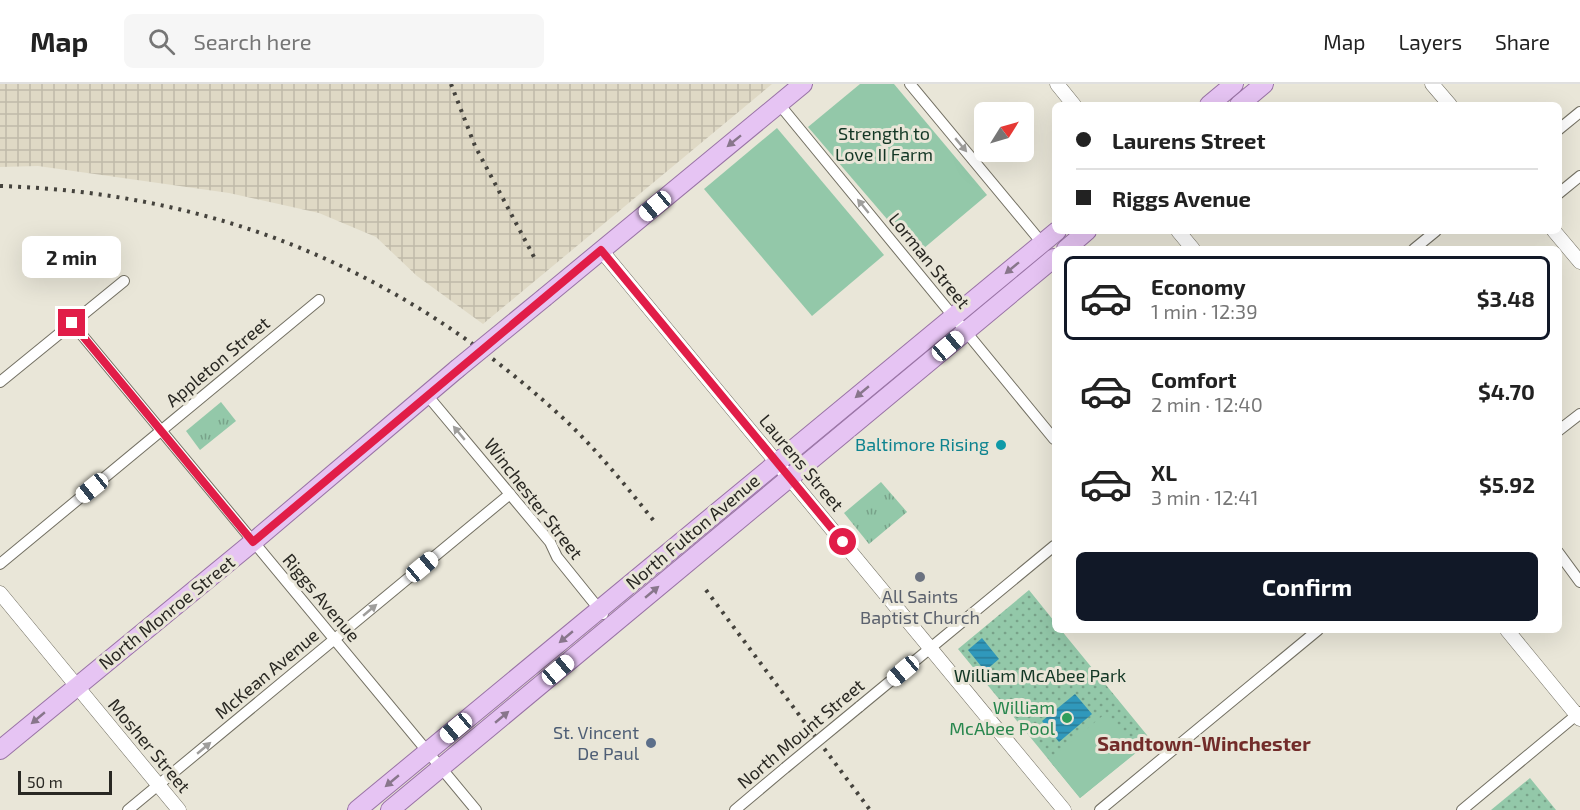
<!DOCTYPE html>
<meta charset="utf-8">
<style>
:root{--surface:#fff;--page:#f6f6f6;--text:#222;--muted:#767676;--line:#e0e0e0;--accent:#111827}
body{margin:0;font-family:"Exo 2",sans-serif;background:var(--page);color:var(--text);height:100vh;display:flex;flex-direction:column;font-size:22px;white-space:nowrap}
*{box-sizing:border-box;margin:0}
p{font-size:20px;color:var(--muted)}
.icon{flex:none;width:33px;height:33px;fill:none;stroke:currentColor;stroke-width:2;stroke-linecap:round;stroke-linejoin:round}
.map{position:relative;flex:1;overflow:hidden}
.panel{position:absolute;left:1052px;top:162px;width:510px;height:387px;display:flex;flex-direction:column;background:var(--surface);border-radius:9px;box-shadow:0 6px 24px #0002}
.panel>*{flex:none}
.guide{position:absolute;left:1052px;top:18px;width:510px;height:132px;border-radius:9px;box-shadow:0 6px 24px #0002;display:grid;align-content:center;height:132px;padding:0 24px;background:var(--surface)}
.needle{width:39px;rotate:53deg}
.tools{position:absolute;left:974px;top:18px;display:grid;gap:12px}
.tools a{display:grid;place-items:center;width:60px;height:60px;border-radius:9px;background:var(--surface);box-shadow:0 6px 24px #0002;font-size:30px}
.scale{position:absolute;left:18px;bottom:15px;width:94px;box-sizing:border-box;padding-left:6px;border:3px solid #292823;border-top:0;font-size:16px;line-height:21px;white-space:nowrap;color:#292823;-webkit-text-stroke:4px #e9e6d8;paint-order:stroke}
.end{position:absolute;width:27px;height:27px;margin:-14px;border:8px solid #e11d48;background:#fff;box-shadow:0 0 0 3px #fff}
.from{border-radius:50%}
.bubble{position:absolute;height:42px;border-radius:9px;background:var(--surface);box-shadow:0 6px 24px #0002;font-size:20px;font-weight:700;line-height:42px;text-align:center}
.car{position:absolute;width:18px;height:36px;margin:-18px -9px;border-radius:8px;box-shadow:0 0 4px 2px #0007;background:linear-gradient(#fff 24%,#345 0 40%,#fff 0 76%,#345 0 86%,#fff 0)}
.guide b{display:flex;align-items:center;gap:21px;height:57px;font-size:22px}
.guide b+b{border-top:2px solid var(--line)}
.guide i{width:15px;height:15px;background:var(--text)}
ul{padding:10px 0 0;list-style:none}
li{display:flex;align-items:center;gap:18px;height:84px;margin:0 12px 9px;padding:0 12px;border:3px solid transparent;border-radius:9px}
li div{flex:1}
li b{display:block;font-size:22px}
li em{font-style:normal;font-weight:700}
li.active{border-color:var(--accent)}
li>.icon{width:54px;height:54px;stroke-width:1.5}
.button{display:flex;gap:12px;margin-top:auto;padding:12px 24px}
.button a{flex:1;height:69px;border-radius:9px;background:var(--accent);color:#fff;font-size:24px;font-weight:700;line-height:69px;text-align:center}
header{display:flex;align-items:center;gap:36px;box-sizing:border-box;height:84px;padding:0 30px;background:var(--surface);border-bottom:2px solid var(--line)}
header strong{font-size:28px}
nav{display:flex;gap:33px;margin-inline-start:auto;font-size:21px}
.search{width:420px;height:54px;background:var(--page);display:flex;align-items:center;gap:15px;box-sizing:border-box;padding:0 21px;border-radius:9px;color:var(--muted);font-size:22px}
.map>svg:first-child{display:block}
</style>
<header>
<strong>Map</strong>
<div class="search"><svg class="icon" aria-label="search" viewBox="0 0 24 24"><circle cx="10" cy="10" r="6"/><path d="M15 15l6 6"/></svg>Search here</div>
<nav><a>Map</a><a>Layers</a><a>Share</a></nav>
</header>
<div class="map">
<svg width="1580" height="726" viewBox="0 0 1580 726">
<defs>
<pattern id="industrial-grid" width="8" height="8" patternUnits="userSpaceOnUse" patternTransform="scale(1.5)"><rect width="8" height="8" fill="#dfd9c5"/><path d="M0 4h8M4 0v8" fill="none" stroke="#bfbaa9"/></pattern>
<pattern id="grass-tufts" width="24" height="20" patternUnits="userSpaceOnUse" patternTransform="scale(1.5)"><rect width="24" height="20" fill="#93c8a9"/><path d="M3 7l-1-3M5 7V3M7 7l1-3M15 17l-1-3M17 17v-4M19 17l1-3" fill="none" stroke="#78a289"/></pattern>
<pattern id="park-dots" width="8" height="8" patternUnits="userSpaceOnUse" patternTransform="scale(1.5)"><rect width="8" height="8" fill="#93c8a9"/><path d="M2 2h.1M6 6h.1" fill="none" stroke="#78a289" stroke-width="1.8" stroke-linecap="round"/></pattern>
<pattern id="water-rules" width="6" height="5" patternUnits="userSpaceOnUse" patternTransform="scale(1.5)"><rect width="6" height="5" fill="#3098bb"/><path d="M0 2.5h6" fill="none" stroke="#297c98"/></pattern>
</defs>
<rect width="100%" height="100%" fill="#e9e6d8"/>
<path fill="url(#industrial-grid)" d="M0 0H772L483 240 417 192 376 153 319 129 229 109 38 82 0 83Z"/>
<g fill="url(#grass-tufts)">
<path d="M221 318 236 337 200 366 186 347Z"/>
<path d="M881 398 907 428 869 460 844 429Z"/>
</g>
<g fill="url(#park-dots)">
<path d="M1029 506 1054 537V546H1061L1151 656 1080 714 958 565Z"/>
<path d="M1530 694 1556 726H1491Z"/>
</g>
<g fill="#93c8a9">
<path d="M860 0H894L987 111 917 170 808 43Z"/>
<path d="M777 44 884 171 812 232 704 105Z"/>
<path d="M1106 629 1137 668 1080 714 1049 676Z"/>
</g>
<g fill="url(#water-rules)">
<path d="M982 554 999 575 985 587 968 566Z"/>
<path d="M1075 610 1092 630 1059 658 1042 637Z"/>
</g>
<g fill="none" stroke-linecap="round" stroke-linejoin="round">
<g stroke="#737063" stroke-width="12">
<g id="minor">
<path d="M910 0 1042 159"/>
<path d="M779 20 1054 355"/>
<path d="M1558 46 1580 28"/>
<path d="M1558 110 1580 92"/>
<path d="M1414 165 1436 147"/>
<path d="M72 239 476 726"/>
<path d="M0 298 124 197"/>
<path d="M427 311 550 458 557 473 603 530"/>
<path d="M1558 347 1580 330"/>
<path d="M1558 468 1580 498"/>
<path d="M0 480 319 216"/>
<path d="M859 623 1054 462"/>
<path d="M128 726 510 410"/>
<path d="M735 726 785 684"/>
<path d="M1100 726 1318 546"/>
<path d="M1462 726 1580 628"/>
</g>
</g>
<g stroke="#737063" stroke-width="15">
<g id="tertiary">
<path d="M1057 0 1074 21"/>
<path d="M1432 0 1450 21"/>
<path d="M1178 147 1193 165"/>
<path d="M1554 147 1580 178"/>
<path d="M601 166 1064 726"/>
<path d="M0 509 179 726"/>
<path d="M1507 546 1580 635"/>
</g>
</g>
<g stroke="#9973a5" stroke-width="20">
<g id="primary">
<path d="M1209 21 1234 0"/>
<path d="M1239 21 1264 0"/>
<path d="M1066 165 1087 147"/>
<path d="M545 213 803 0"/>
<path d="M0 666 253 458 457 285"/>
<path d="M357 726 1057 147"/>
<path d="M390 726 1054 174"/>
</g>
</g>
<use href="#minor" stroke="#fff" stroke-width="10"/>
<use href="#tertiary" stroke="#fff" stroke-width="14"/>
<use href="#primary" stroke="#e6c4f3" stroke-width="18"/>
<g stroke="#45433d" stroke-width="4" stroke-dasharray="3 6" stroke-linecap="butt">
<path d="M451 0 475 62 534 173"/>
<path d="M0 102C219 109 404 187 564 335 597 366 626 402 654 437"/>
<path d="M706 506 870 726"/>
</g>
<g stroke="#737063" stroke-width="12" stroke-linecap="butt">
<path id="minor-bridge" d="M785 684 859 623"/>
</g>
<g stroke="#9973a5" stroke-width="20" stroke-linecap="butt">
<path id="primary-bridge" d="M457 285 545 213"/>
</g>
<use href="#minor-bridge" stroke="#fff" stroke-width="10"/>
<use href="#primary-bridge" stroke="#e6c4f3" stroke-width="18"/>
</g>
<defs><path id="oneway-solid" d="M-6-.8H1V-3.2L6.5 0L1 3.2V.8H-6Z" transform="scale(1.5)"/></defs>
<g fill="#88768b">
<use href="#oneway-solid" transform="translate(734 57) rotate(141)"/>
<use href="#oneway-solid" transform="translate(1012 184) rotate(141)"/>
<use href="#oneway-solid" transform="translate(862 308) rotate(140)"/>
<use href="#oneway-solid" transform="translate(652 508) rotate(-40)"/>
<use href="#oneway-solid" transform="translate(566 553) rotate(140)"/>
<use href="#oneway-solid" transform="translate(502 633) rotate(-40)"/>
<use href="#oneway-solid" transform="translate(38 634) rotate(140)"/>
<use href="#oneway-solid" transform="translate(392 697) rotate(140)"/>
</g>
<g fill="#9f9e9c">
<use href="#oneway-solid" transform="translate(961 61) rotate(50)"/>
<use href="#oneway-solid" transform="translate(863 122) rotate(-129)"/>
<use href="#oneway-solid" transform="translate(459 349) rotate(-130)"/>
<use href="#oneway-solid" transform="translate(370 526) rotate(-40)"/>
<use href="#oneway-solid" transform="translate(204 664) rotate(-40)"/>
</g>
<g fill="none" stroke-linecap="round" stroke-linejoin="round">
<path stroke="#e11d48" stroke-width="8" d="M72 239 253 458 601 166 843 458"/>
</g>
<circle fill="#0f9aa8" stroke="#e9e6d8" stroke-width="2" cx="1001" cy="361" r="6"/>
<circle fill="#6b7280" stroke="#e9e6d8" stroke-width="2" cx="920" cy="493" r="6"/>
<circle fill="#2e9e5b" stroke="#e9e6d8" stroke-width="2" cx="1067" cy="634" r="6"/>
<circle fill="#5c6f8a" stroke="#e9e6d8" stroke-width="2" cx="651" cy="659" r="6"/>
<g text-anchor="middle" stroke-width="6" stroke-linejoin="round" paint-order="stroke">
<g font-size="18" fill="#123624" stroke="#e9e6d8">
<text x="884" y="56">Strength to<tspan x="884" dy="21">Love II Farm</tspan></text>
<text x="1040" y="598">William McAbee Park</text>
</g>
<g font-size="18" fill="#292823" stroke="#e9e6d8">
<text transform="translate(929 177) rotate(51)" y="6">Lorman Street</text>
<text transform="translate(218 278) rotate(-40)" y="6">Appleton Street</text>
<text transform="translate(801 379) rotate(50)" y="6">Laurens Street</text>
<text transform="translate(533 415) rotate(52)" y="6">Winchester Street</text>
<text transform="translate(693 448) rotate(-40)" y="6">North Fulton Avenue</text>
<text transform="translate(321 514) rotate(50)" y="6">Riggs Avenue</text>
<text transform="translate(167 529) rotate(-39)" y="6">North Monroe Street</text>
<text transform="translate(267 590) rotate(-40)" y="6">McKean Avenue</text>
<text transform="translate(801 650) rotate(-40)" y="6">North Mount Street</text>
<text transform="translate(149 662) rotate(50)" y="6">Mosher Street</text>
</g>
<g font-size="18" fill="#0d838f" stroke="#e9e6d8" text-anchor="end">
<text x="989" y="367">Baltimore Rising</text>
</g>
<g font-size="18" fill="#5b616d" stroke="#e9e6d8">
<text x="920" y="519">All Saints<tspan x="920" dy="21">Baptist Church</tspan></text>
</g>
<g font-size="18" fill="#27864d" stroke="#e9e6d8" text-anchor="end">
<text x="1055" y="630">William<tspan x="1055" dy="21">McAbee Pool</tspan></text>
</g>
<g font-size="18" fill="#4e5e75" stroke="#e9e6d8" text-anchor="end">
<text x="639" y="655">St. Vincent<tspan x="639" dy="21">De Paul</tspan></text>
</g>
<g font-size="20" font-weight="bold" fill="#722c2a" stroke="#e9e6d8">
<text x="1204" y="667">Sandtown-Winchester</text>
</g>
</g>
</svg>
<div class="tools">
<a><svg class="needle" viewBox="-14 -14 28 28"><path d="M0-13l5 13h-10z" fill="#e53935"/><path d="M0 13l5-13h-10z" fill="#767676"/></svg></a>
</div>
<div class="scale">50 m</div>
<i class="end from" style="left:843px;top:458px"></i>
<i class="end" style="left:72px;top:239px"></i>
<div class="bubble" style="left:22px;top:152px;width:99px">2 min</div>
<i class="car" style="left:655px;top:122px;rotate:230deg"></i>
<i class="car" style="left:948px;top:262px;rotate:50deg"></i>
<i class="car" style="left:92px;top:404px;rotate:231deg"></i>
<i class="car" style="left:422px;top:483px;rotate:50deg"></i>
<i class="car" style="left:558px;top:586px;rotate:50deg"></i>
<i class="car" style="left:903px;top:587px;rotate:230deg"></i>
<i class="car" style="left:456px;top:644px;rotate:230deg"></i>
<div class="guide">
<b><i class="from"></i>Laurens Street</b>
<b><i></i>Riggs Avenue</b>
</div>
<section class="panel">
<ul>
<li class="active"><svg class="icon" aria-label="car" viewBox="0 0 24 24"><path d="M5 17H2v-5l4-1 3-4h7l3 4 3 1v5h-3M9 17h6M6 11h13"/><circle cx="7" cy="17" r="2"/><circle cx="17" cy="17" r="2"/></svg><div><b>Economy</b><p>1 min · 12:39</p></div><em>$3.48</em></li>
<li><svg class="icon" aria-label="car" viewBox="0 0 24 24"><path d="M5 17H2v-5l4-1 3-4h7l3 4 3 1v5h-3M9 17h6M6 11h13"/><circle cx="7" cy="17" r="2"/><circle cx="17" cy="17" r="2"/></svg><div><b>Comfort</b><p>2 min · 12:40</p></div><em>$4.70</em></li>
<li><svg class="icon" aria-label="car" viewBox="0 0 24 24"><path d="M5 17H2v-5l4-1 3-4h7l3 4 3 1v5h-3M9 17h6M6 11h13"/><circle cx="7" cy="17" r="2"/><circle cx="17" cy="17" r="2"/></svg><div><b>XL</b><p>3 min · 12:41</p></div><em>$5.92</em></li>
</ul>
<div class="button"><a>Confirm</a></div>
</section>
</div>
